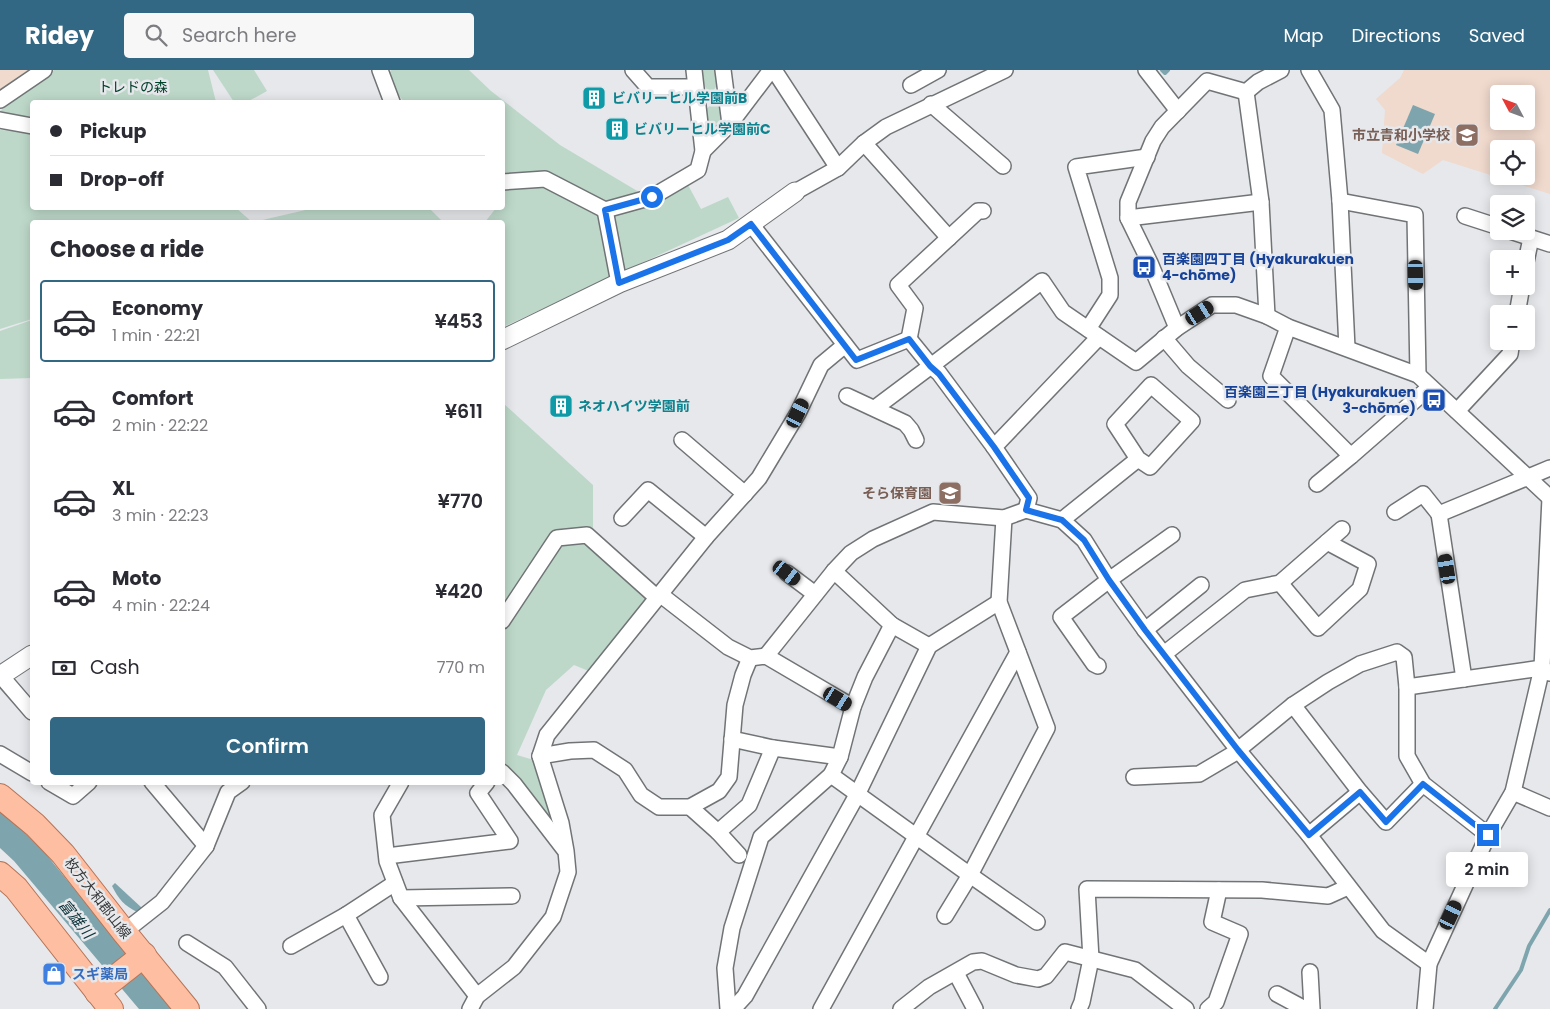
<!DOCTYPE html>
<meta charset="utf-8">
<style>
:root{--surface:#fff;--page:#f7f7f7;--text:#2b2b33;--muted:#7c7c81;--line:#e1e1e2;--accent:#336884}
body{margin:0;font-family:Poppins,"Noto Sans JP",sans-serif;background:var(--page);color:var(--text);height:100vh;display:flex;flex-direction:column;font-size:19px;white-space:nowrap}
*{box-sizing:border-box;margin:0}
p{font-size:16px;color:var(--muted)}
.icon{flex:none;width:28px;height:28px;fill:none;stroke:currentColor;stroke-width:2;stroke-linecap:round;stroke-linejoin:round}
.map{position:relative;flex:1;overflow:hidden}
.side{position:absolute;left:30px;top:150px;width:475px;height:565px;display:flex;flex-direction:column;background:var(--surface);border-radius:5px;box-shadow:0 2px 12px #0003}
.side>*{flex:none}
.top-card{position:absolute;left:30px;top:30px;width:475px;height:110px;border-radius:5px;box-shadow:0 2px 12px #0003;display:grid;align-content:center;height:110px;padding:0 20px;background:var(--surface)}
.needle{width:32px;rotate:311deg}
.controls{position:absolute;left:1490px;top:15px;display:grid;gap:10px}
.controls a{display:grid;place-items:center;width:45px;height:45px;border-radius:5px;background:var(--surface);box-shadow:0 2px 12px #0003;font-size:25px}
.end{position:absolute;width:22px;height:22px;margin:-11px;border:6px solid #1a73e8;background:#fff;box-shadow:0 0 0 2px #fff}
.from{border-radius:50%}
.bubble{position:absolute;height:35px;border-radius:5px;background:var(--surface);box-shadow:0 2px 12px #0003;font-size:16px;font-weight:600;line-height:35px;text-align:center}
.car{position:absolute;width:15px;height:30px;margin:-15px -8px;border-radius:6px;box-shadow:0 0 4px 1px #0007;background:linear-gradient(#222 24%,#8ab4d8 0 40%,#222 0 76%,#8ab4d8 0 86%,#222 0)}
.top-card b{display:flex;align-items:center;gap:18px;height:48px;font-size:19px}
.top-card b+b{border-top:1px solid var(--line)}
.top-card i{width:12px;height:12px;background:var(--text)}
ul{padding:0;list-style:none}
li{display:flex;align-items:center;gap:15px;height:82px;margin:0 10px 8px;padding:0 10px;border:2px solid transparent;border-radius:5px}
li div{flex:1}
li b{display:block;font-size:19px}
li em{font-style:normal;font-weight:600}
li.active{border-color:var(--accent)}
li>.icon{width:45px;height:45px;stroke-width:1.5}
h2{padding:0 20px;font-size:22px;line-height:60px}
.pay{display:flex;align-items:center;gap:12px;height:55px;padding:0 20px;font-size:19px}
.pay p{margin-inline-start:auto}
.button{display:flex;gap:10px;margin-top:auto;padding:10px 20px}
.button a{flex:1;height:58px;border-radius:5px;background:var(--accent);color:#fff;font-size:20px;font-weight:600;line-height:58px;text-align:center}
header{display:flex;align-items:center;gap:30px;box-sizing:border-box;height:70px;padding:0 25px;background:var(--accent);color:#fff}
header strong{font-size:24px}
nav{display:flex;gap:28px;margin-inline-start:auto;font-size:18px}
.search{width:350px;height:45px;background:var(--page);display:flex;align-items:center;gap:12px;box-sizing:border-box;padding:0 18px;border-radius:5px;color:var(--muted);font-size:19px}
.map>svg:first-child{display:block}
</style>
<header>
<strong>Ridey</strong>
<div class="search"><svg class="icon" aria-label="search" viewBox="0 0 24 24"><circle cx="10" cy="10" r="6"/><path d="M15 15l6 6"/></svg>Search here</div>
<nav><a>Map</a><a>Directions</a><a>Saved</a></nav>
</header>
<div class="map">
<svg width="1550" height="939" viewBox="0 0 1550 939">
<rect width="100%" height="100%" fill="#e6e8eb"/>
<g fill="#f0d9cd" fill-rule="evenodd">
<path d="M0 0H37L0 25Z"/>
<path d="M1404 0H1550V124L1443 90 1423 104 1382 83 1385 40 1376 29 1400 8ZM1499 24H1526V51H1499ZM1499 79H1526V106H1499Z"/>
</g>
<g fill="#bdd8c9">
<path d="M54 0H208L216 32H32V50L0 46V41Z"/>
<path d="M213 0H254L267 21 247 32H234Z"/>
<path d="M391 0H469L491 21 560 75 639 122 688 115 701 139 728 127 739 148 503 257 502 152H485L496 138H502V32H404L387 10Z"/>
<path d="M702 0H717L719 13 713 21 708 22 704 15Z"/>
<path d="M713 33 720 37 723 54 718 60 709 61 705 58V40Z"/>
<path d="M0 60 32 62V138H236L252 152H32V249L0 259Z"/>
<path d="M314 138H429L443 152H254Z"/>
<path d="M32 250V308L0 309V261Z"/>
<path d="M503 333 593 415V475L649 526 591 602 574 595 546 620 517 685 537 691 565 775 503 695Z"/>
</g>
<g fill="#7ea5ad">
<path d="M1413 35 1435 44 1418 84 1396 75Z"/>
<path d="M0 741 12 750 45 783 172 939H139L14 791 0 778Z"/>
<path d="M115 813 142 838 137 842C124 835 119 830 112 816Z"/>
</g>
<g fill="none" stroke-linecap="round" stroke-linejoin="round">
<g stroke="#7ea5ad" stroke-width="4">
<path d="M1162 0 1165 3 1168 0"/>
<path d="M1495 939 1521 900 1529 876 1550 840"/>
</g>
<g stroke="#717476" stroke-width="18">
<g id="minor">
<path d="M380 0 392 32"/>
<path d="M633 0 648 17H695"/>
<path d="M723 0 730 54"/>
<path d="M774 0 838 98"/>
<path d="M1146 0 1178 41"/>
<path d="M1309 0 1332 40 1340 131 1347 278"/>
<path d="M911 15 938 0"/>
<path d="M1246 22 1261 132 1267 246"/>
<path d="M0 30 44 0"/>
<path d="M931 34 1003 96"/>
<path d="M0 50 32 56"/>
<path d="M864 73 949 168"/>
<path d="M703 81 730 54 771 0"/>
<path d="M502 112 545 109 605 140 652 127 698 100 703 81 694 0"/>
<path d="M795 122 838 98 864 73 886 57 1005 0"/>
<path d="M1340 131 1415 145 1418 305"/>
<path d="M605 140 619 213"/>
<path d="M1465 146 1499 157"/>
<path d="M1128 148 1261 132"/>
<path d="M751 154 857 290 909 269 931 296 1042 211 1063 242 1136 292 1177 258 1212 235H1236L1267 246 1288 257 1418 305 1550 428"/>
<path d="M1510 161 1550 174"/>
<path d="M1526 192 1531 168"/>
<path d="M1517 244 1522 216"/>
<path d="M1288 257 1271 306 1351 386"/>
<path d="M1177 258 1150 193 1128 148V132L1153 71 1162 57 1207 11 1246 22 1258 12 1281 0"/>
<path d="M1088 259 1110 225V208L1076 97 1147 87"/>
<path d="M1164 268 1188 296 1228 330"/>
<path d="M909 269 915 238 898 215 978 141H983"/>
<path d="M847 326 905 353 911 360 916 370"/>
<path d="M875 338 931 296 939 303 994 377"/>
<path d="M1457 341 1510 284 1512 271"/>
<path d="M682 370 745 424"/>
<path d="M1317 414 1351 386 1430 317"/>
<path d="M1026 440 1029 428 994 377 1099 267"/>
<path d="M1395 442 1423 424 1439 444"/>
<path d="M622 448 648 420 706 467"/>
<path d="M1062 450 1138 389 1150 397 1192 351 1151 315 1115 354 1138 389"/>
<path d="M834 501 892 555 929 576"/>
<path d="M787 503 815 524"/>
<path d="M1280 513 1318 558 1360 519 1368 494 1327 472"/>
<path d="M502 551 557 468 587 465 654 525H661L728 577 750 588 766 586 853 637"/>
<path d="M1145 560 1201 515"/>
<path d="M1164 584 1245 520 1280 513 1342 459"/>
<path d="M766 586 834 501 851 483 873 469 933 442 1004 448 1026 440 1062 450 1084 470 1109 510 1145 560 1238 680 1309 765 1383 861 1429 894"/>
<path d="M1098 596 1094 594 1061 547 1109 510 1172 465"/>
<path d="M1 606 32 642"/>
<path d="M1464 609 1439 444 1550 398"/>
<path d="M1407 617 1542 598 1549 603"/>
<path d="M1293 635 1360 722 1386 752 1423 714"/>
<path d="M732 669 773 678 840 687"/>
<path d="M0 684 32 703"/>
<path d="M540 686 570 681 594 680 625 700 641 725 659 737H690L719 721 729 707 735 635 743 605 750 588"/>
<path d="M502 702 514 714 564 779"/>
<path d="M831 705 970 805 1037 852"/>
<path d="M1134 707 1199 704 1233 684 1293 635 1328 612 1360 594 1397 582 1404 587 1407 617V686L1423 714 1488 765"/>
<path d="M49 712 73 726 89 712"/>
<path d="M152 712 206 776"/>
<path d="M401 712 382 745 387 791 401 828 477 926"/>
<path d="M1513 722 1550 738"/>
<path d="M690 737 718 762 739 785"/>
<path d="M718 762 749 735 773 678"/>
<path d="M1309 765 1360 722"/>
<path d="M387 786 510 771 478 723 487 712"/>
<path d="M401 828 512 826"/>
<path d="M346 845 380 907"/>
<path d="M945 846 970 805 1047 658 999 532 1004 448"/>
<path d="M124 862 162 832 206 776 228 722 242 712"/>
<path d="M187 873 225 897 258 939"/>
<path d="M291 876 346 845 395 813"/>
<path d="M1310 902 1312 939"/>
<path d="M956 903 975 939"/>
<path d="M1277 924 1305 939"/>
<path d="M470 939 477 926 514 897 553 847 568 802 566 781 561 753 540 686 547 665 706 467 759 408 798 343 821 295 845 275"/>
<path d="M728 939 725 898 732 858 761 767 831 705 840 687 853 637 865 607 892 555"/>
<path d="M733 939 745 926 857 725 929 576 999 532"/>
<path d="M821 939 1018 582"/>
<path d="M901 939 929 917 973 892 982 891 1016 905 1038 909 1046 906 1065 882 1135 900 1186 939"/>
<path d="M1079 939 1082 932 1091 889 1087 819 1262 820 1328 826 1348 817"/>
<path d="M1208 939 1216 932 1240 864 1212 852 1219 820"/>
<path d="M1425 939 1429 894 1488 765 1513 722 1542 598 1550 428"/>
</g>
</g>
<g stroke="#717476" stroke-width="21">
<g id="tertiary">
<path d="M502 270 619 213 728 170 795 122"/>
<path d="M0 606 32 585"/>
</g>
</g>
<g stroke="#b77355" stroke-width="26">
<g id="primary">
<path d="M0 726 35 755 63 784 124 862 187 939"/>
<path d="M0 804 16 818 111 939"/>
<path d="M97 922 144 885"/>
</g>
</g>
<use href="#minor" stroke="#fff" stroke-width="15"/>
<use href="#tertiary" stroke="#fff" stroke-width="19"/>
<use href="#primary" stroke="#fdbea2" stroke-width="24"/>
</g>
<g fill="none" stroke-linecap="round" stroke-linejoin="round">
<path stroke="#1a73e8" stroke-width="6" d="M652 127 605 140 619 213 728 170 751 154 856 290 909 269 930 296 939 304 994 377 1029 428 1026 440 1062 450 1084 470 1109 510 1145 560 1238 680 1309 765 1360 722 1386 752 1423 714 1488 765"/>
</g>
<defs>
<g id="building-square" transform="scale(1.25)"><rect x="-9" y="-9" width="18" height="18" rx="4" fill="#0f9aa8" stroke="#e6e8eb"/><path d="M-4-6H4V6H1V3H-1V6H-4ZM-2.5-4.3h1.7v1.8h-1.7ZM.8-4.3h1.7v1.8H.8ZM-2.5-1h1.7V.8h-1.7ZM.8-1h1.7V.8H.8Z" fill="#fff"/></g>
<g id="school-square" transform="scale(1.25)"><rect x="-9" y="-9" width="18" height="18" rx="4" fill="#8d6e63" stroke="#e6e8eb"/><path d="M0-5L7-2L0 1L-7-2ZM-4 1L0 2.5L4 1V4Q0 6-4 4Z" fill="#fff"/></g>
<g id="bus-square" transform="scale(1.25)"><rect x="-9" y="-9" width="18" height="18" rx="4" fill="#1a4fb4" stroke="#e6e8eb"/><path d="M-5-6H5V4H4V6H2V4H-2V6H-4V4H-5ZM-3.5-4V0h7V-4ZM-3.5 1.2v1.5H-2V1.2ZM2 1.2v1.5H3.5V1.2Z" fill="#fff"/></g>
<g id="shop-square" transform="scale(1.25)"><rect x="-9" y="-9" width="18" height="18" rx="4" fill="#3f7fe0" stroke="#e6e8eb"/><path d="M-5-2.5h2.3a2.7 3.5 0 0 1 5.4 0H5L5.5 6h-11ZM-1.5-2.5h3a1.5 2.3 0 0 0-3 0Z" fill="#fff"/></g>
</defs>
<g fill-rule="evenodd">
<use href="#building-square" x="594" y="28"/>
<use href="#building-square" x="617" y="59"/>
<use href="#school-square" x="1467" y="65"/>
<use href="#bus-square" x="1144" y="197"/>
<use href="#bus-square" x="1434" y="330"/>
<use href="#building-square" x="561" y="336"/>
<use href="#school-square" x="950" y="423"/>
<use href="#shop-square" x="54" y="904"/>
</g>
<g text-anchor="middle" stroke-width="5" stroke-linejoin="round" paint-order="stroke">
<g font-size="14" fill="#00412a" stroke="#e6e8eb">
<text x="133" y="22">トレドの森</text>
</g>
<g font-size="14" font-weight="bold" fill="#0d838f" stroke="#e6e8eb" text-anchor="start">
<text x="612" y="33">ビバリーヒル学園前B</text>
<text x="634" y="64">ビバリーヒル学園前C</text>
<text x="578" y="341">ネオハイツ学園前</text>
</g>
<g font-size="14" font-weight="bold" fill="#785e54" stroke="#e6e8eb" text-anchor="end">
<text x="1450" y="70">市立青和小学校</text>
<text x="932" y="428">そら保育園</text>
</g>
<g font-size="14" font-weight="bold" fill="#164399" stroke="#e6e8eb" text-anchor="start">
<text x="1162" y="194">百楽園四丁目 (Hyakurakuen<tspan x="1162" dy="16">4-chōme)</tspan></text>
<text x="1416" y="327" text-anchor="end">百楽園三丁目 (Hyakurakuen<tspan x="1416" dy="16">3-chōme)</tspan></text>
</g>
<g font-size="14" fill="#38393a" stroke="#e6e8eb">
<text transform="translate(98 828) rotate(52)" y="5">枚方大和郡山線</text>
</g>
<g font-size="14" font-weight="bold" fill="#366cbe" stroke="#e6e8eb" text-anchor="start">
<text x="72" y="909">スギ薬局</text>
</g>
<g font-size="15" font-style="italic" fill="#093138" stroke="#e6e8eb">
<text transform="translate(76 849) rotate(51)" y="5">富雄川</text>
</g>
</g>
</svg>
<div class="controls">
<a><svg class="needle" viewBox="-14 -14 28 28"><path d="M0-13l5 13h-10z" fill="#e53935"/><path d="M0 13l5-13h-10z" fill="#7c7c81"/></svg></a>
<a><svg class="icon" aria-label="locate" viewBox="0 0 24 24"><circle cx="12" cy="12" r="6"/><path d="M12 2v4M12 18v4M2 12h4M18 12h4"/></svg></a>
<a><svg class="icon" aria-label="layers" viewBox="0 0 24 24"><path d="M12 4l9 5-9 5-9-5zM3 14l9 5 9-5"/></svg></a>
<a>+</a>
<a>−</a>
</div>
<i class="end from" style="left:652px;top:127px"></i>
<i class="end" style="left:1488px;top:765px"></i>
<div class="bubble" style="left:1446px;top:782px;width:82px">2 min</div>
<i class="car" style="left:1416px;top:205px;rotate:179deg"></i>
<i class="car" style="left:1200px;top:243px;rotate:57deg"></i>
<i class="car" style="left:798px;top:343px;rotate:26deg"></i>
<i class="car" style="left:1447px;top:499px;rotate:351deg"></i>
<i class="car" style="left:787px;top:503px;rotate:127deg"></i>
<i class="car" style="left:838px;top:629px;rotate:121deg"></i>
<i class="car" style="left:1451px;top:845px;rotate:25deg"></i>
<div class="top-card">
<b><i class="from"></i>Pickup</b>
<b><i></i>Drop-off</b>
</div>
<section class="side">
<h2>Choose a ride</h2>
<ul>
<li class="active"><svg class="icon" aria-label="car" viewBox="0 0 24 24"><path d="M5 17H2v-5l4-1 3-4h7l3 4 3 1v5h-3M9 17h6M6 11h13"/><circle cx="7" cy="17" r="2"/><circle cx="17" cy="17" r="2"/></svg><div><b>Economy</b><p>1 min · 22:21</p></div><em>¥453</em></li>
<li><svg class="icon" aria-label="car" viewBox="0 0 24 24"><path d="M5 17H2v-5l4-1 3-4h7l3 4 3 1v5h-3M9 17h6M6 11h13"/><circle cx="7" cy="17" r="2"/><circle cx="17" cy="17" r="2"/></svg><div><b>Comfort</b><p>2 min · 22:22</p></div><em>¥611</em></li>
<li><svg class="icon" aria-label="car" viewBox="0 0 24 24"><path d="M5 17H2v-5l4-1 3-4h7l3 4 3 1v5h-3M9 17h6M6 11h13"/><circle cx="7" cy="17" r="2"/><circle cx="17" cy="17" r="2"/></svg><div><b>XL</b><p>3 min · 22:23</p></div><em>¥770</em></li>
<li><svg class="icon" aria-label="car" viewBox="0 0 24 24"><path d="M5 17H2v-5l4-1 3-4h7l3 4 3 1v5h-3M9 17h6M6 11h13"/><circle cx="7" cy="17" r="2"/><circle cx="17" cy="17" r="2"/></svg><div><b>Moto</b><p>4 min · 22:24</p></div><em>¥420</em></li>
</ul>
<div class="pay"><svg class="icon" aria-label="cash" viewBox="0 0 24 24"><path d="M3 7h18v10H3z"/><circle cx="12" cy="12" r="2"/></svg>Cash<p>770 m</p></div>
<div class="button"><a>Confirm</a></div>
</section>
</div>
